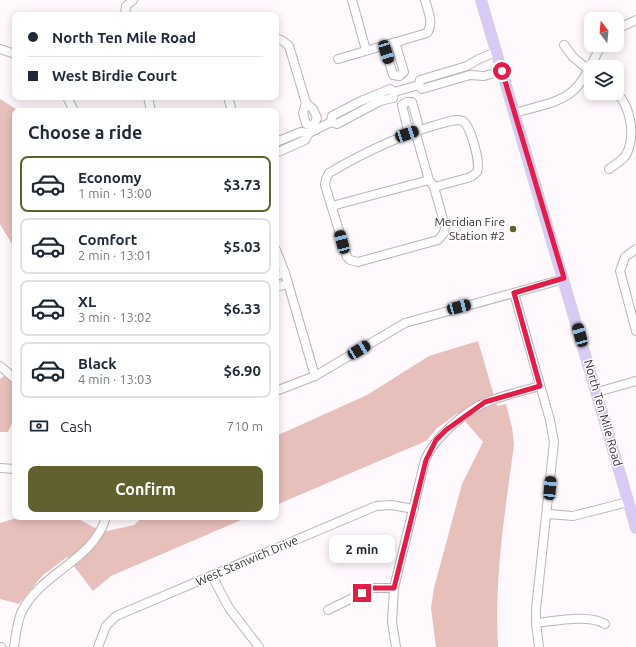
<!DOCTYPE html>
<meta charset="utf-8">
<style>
:root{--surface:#fff;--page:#f6f6f7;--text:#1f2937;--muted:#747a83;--line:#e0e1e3;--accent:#60612e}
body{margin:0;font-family:Ubuntu,sans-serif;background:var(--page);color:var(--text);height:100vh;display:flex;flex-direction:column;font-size:15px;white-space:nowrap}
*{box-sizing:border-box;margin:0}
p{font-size:13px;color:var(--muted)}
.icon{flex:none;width:22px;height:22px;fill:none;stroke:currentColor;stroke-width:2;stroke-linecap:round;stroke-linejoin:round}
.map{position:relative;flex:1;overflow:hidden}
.sheet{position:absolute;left:12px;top:108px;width:267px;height:412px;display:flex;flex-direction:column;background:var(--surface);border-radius:8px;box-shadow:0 2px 10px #0003}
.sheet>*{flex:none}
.top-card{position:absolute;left:12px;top:12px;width:267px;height:88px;border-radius:8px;box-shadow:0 2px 10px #0003;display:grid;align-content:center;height:88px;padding:0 16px;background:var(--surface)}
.needle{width:26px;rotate:344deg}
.fabs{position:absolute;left:584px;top:12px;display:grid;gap:8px}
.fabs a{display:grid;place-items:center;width:40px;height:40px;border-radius:8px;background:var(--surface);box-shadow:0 2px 10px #0003;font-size:20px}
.end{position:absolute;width:18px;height:18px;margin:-9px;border:5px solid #e11d48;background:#fff;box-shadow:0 0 0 2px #fff}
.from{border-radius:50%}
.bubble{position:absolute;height:28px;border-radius:8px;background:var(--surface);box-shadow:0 2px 10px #0003;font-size:13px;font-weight:700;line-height:28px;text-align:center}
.car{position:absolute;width:12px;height:24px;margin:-12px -6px;border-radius:5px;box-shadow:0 0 3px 1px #0007;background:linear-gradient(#222 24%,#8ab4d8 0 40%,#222 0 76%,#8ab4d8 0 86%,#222 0)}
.top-card b{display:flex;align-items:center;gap:14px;height:38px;font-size:15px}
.top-card b+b{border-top:1px solid var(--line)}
.top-card i{width:10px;height:10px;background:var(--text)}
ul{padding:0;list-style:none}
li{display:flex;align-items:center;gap:12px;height:56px;margin:0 8px 6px;padding:0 8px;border:2px solid var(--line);border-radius:8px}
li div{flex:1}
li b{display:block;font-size:15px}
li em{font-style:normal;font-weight:700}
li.current{border-color:var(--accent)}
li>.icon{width:36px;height:36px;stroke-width:1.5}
h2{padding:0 16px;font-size:18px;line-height:48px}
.pay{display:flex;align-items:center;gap:10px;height:44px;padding:0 16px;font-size:15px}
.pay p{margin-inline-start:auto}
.cta{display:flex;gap:8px;margin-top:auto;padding:8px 16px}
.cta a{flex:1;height:46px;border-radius:8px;background:var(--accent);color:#fff;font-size:16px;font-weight:700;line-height:46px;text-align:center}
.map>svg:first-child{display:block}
</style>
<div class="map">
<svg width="636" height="647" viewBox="0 0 636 647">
<rect width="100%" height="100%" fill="#fff9fe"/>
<g fill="#e7bfbb">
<path d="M0 99 19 111H15V249L0 224Z"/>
<path d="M478 341 497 406 506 404 512 427 514 445C505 512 494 579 498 647H436L431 608 434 588 462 484 483 442 458 413 436 429 426 441 276 505V436L367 395 429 356Z"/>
<path d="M15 366V417L8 432H0V379Z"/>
<path d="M20 517H75L93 527 107 531 134 525 143 517H248L111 576 93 591 67 557 42 576 19 604 0 599V523Z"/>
</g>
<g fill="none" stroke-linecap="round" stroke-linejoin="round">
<g stroke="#bcb4bb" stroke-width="10">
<g id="minor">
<path d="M352 0 366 50"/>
<path d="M125 15 126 6 133 0"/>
<path d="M617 29 636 20"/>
<path d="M276 38 283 41 289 46 306 103"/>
<path d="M395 42 404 72 399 76"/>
<path d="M384 45 393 75 399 76"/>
<path d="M564 45 573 57 591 72"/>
<path d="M0 49 15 54"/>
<path d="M338 59 427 33C434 23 428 11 425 0"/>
<path d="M419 85 422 89 470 75 484 76 502 71"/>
<path d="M394 92 419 85 420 80 467 66 479 59 496 52"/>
<path d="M67 97 74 111"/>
<path d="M148 97 151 111"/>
<path d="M228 97 232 111"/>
<path d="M407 102H412L418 123 415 131 407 126 402 105Z"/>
<path d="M514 113C571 98 575 100 601 45"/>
<path d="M331 122 332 116 361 101 390 89 394 92"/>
<path d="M313 126 317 118 313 109 306 103 303 113 306 124 313 126 316 130"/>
<path d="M415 131 429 180 434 187 445 226 444 233 438 240 358 262 350 260 347 257 325 185 326 179 329 173C363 153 398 136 436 125 445 123 454 118 463 121 471 127 481 164 477 172L471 177 434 187"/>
<path d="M276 142 301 132 309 133"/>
<path d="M276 153 305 140 309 133 331 122 337 124 380 101 393 98 394 92"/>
<path d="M609 169C614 165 622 161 626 155 636 136 631 108 617 93"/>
<path d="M332 206 429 180"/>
<path d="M636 249 625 257 620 271 636 331"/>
<path d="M276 250 285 273 315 376"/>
<path d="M276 276 285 273"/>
<path d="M276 287 288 284"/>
<path d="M514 293 550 420 554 442 536 609V623L539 647"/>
<path d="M0 366 15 379"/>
<path d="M276 391 315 376 405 323 564 279"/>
<path d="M597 392 636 381"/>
<path d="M0 468 15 469"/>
<path d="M548 514 573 516 628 502"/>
<path d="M212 576 229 608 259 647"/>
<path d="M328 610 373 588H394"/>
<path d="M536 623C555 621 589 614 605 624"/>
<path d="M0 647H1"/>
<path d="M14 647C16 635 17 621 22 611 42 572 94 560 106 517"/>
<path d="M98 647 106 626 116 616 376 506 391 505 414 509"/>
<path d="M396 647 392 622 394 588 425 460C434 438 465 411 487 402 504 395 523 391 540 386"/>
</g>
</g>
<g stroke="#d7d6d7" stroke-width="12">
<path id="major" d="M481 0 636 528"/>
</g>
<use href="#minor" stroke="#fff" stroke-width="8"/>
<use href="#major" stroke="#d9c9f7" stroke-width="10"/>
</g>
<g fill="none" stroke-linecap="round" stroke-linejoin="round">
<path stroke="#e11d48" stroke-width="5" d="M362 593 373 588H394L426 460 436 440 446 430 485 402 540 386 514 293 564 278 502 71"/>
</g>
<circle fill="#60612e" stroke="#fff" stroke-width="1.5" cx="513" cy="229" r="4"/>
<g text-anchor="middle" stroke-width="3" stroke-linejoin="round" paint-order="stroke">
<g font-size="12" fill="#363235" stroke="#fff" text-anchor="end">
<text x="505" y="226">Meridian Fire<tspan x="505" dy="14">Station #2</tspan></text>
</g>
<g font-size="12" fill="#363235" stroke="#fff">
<text transform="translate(603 413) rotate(74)" y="4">North Ten Mile Road</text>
<text transform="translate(247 561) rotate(-23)" y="4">West Stanwich Drive</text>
</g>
</g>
</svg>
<div class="fabs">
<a><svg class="needle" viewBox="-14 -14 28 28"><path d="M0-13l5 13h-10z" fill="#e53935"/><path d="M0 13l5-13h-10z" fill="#747a83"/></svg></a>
<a><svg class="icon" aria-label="layers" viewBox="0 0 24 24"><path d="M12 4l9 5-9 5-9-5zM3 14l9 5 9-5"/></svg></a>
</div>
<i class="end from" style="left:502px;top:71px"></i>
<i class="end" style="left:362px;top:593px"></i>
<div class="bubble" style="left:329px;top:535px;width:66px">2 min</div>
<i class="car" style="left:386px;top:52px;rotate:163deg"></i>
<i class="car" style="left:407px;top:134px;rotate:71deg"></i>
<i class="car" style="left:342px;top:242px;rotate:345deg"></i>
<i class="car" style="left:459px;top:307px;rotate:75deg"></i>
<i class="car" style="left:580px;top:335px;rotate:344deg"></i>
<i class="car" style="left:359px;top:350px;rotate:59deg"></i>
<i class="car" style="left:550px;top:488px;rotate:5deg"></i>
<div class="top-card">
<b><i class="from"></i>North Ten Mile Road</b>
<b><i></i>West Birdie Court</b>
</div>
<section class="sheet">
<h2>Choose a ride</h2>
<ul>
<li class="current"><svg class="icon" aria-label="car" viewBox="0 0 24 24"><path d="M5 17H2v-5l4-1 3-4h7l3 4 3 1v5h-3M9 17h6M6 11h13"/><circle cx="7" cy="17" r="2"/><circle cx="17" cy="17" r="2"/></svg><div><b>Economy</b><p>1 min · 13:00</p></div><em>$3.73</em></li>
<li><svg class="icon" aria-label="car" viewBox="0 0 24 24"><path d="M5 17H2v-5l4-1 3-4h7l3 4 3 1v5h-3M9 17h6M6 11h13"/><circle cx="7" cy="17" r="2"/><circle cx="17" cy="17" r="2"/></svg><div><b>Comfort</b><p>2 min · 13:01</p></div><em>$5.03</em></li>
<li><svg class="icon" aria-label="car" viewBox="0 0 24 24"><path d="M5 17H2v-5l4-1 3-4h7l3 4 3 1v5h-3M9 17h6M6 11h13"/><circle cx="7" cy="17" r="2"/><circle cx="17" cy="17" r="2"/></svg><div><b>XL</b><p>3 min · 13:02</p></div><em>$6.33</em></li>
<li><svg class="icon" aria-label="car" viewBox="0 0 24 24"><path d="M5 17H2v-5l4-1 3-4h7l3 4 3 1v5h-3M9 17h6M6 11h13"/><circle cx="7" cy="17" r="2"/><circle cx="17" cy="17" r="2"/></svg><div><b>Black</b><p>4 min · 13:03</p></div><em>$6.90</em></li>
</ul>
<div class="pay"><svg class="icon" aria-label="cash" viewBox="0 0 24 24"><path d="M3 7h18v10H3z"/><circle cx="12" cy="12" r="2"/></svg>Cash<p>710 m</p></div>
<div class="cta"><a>Confirm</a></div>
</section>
</div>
